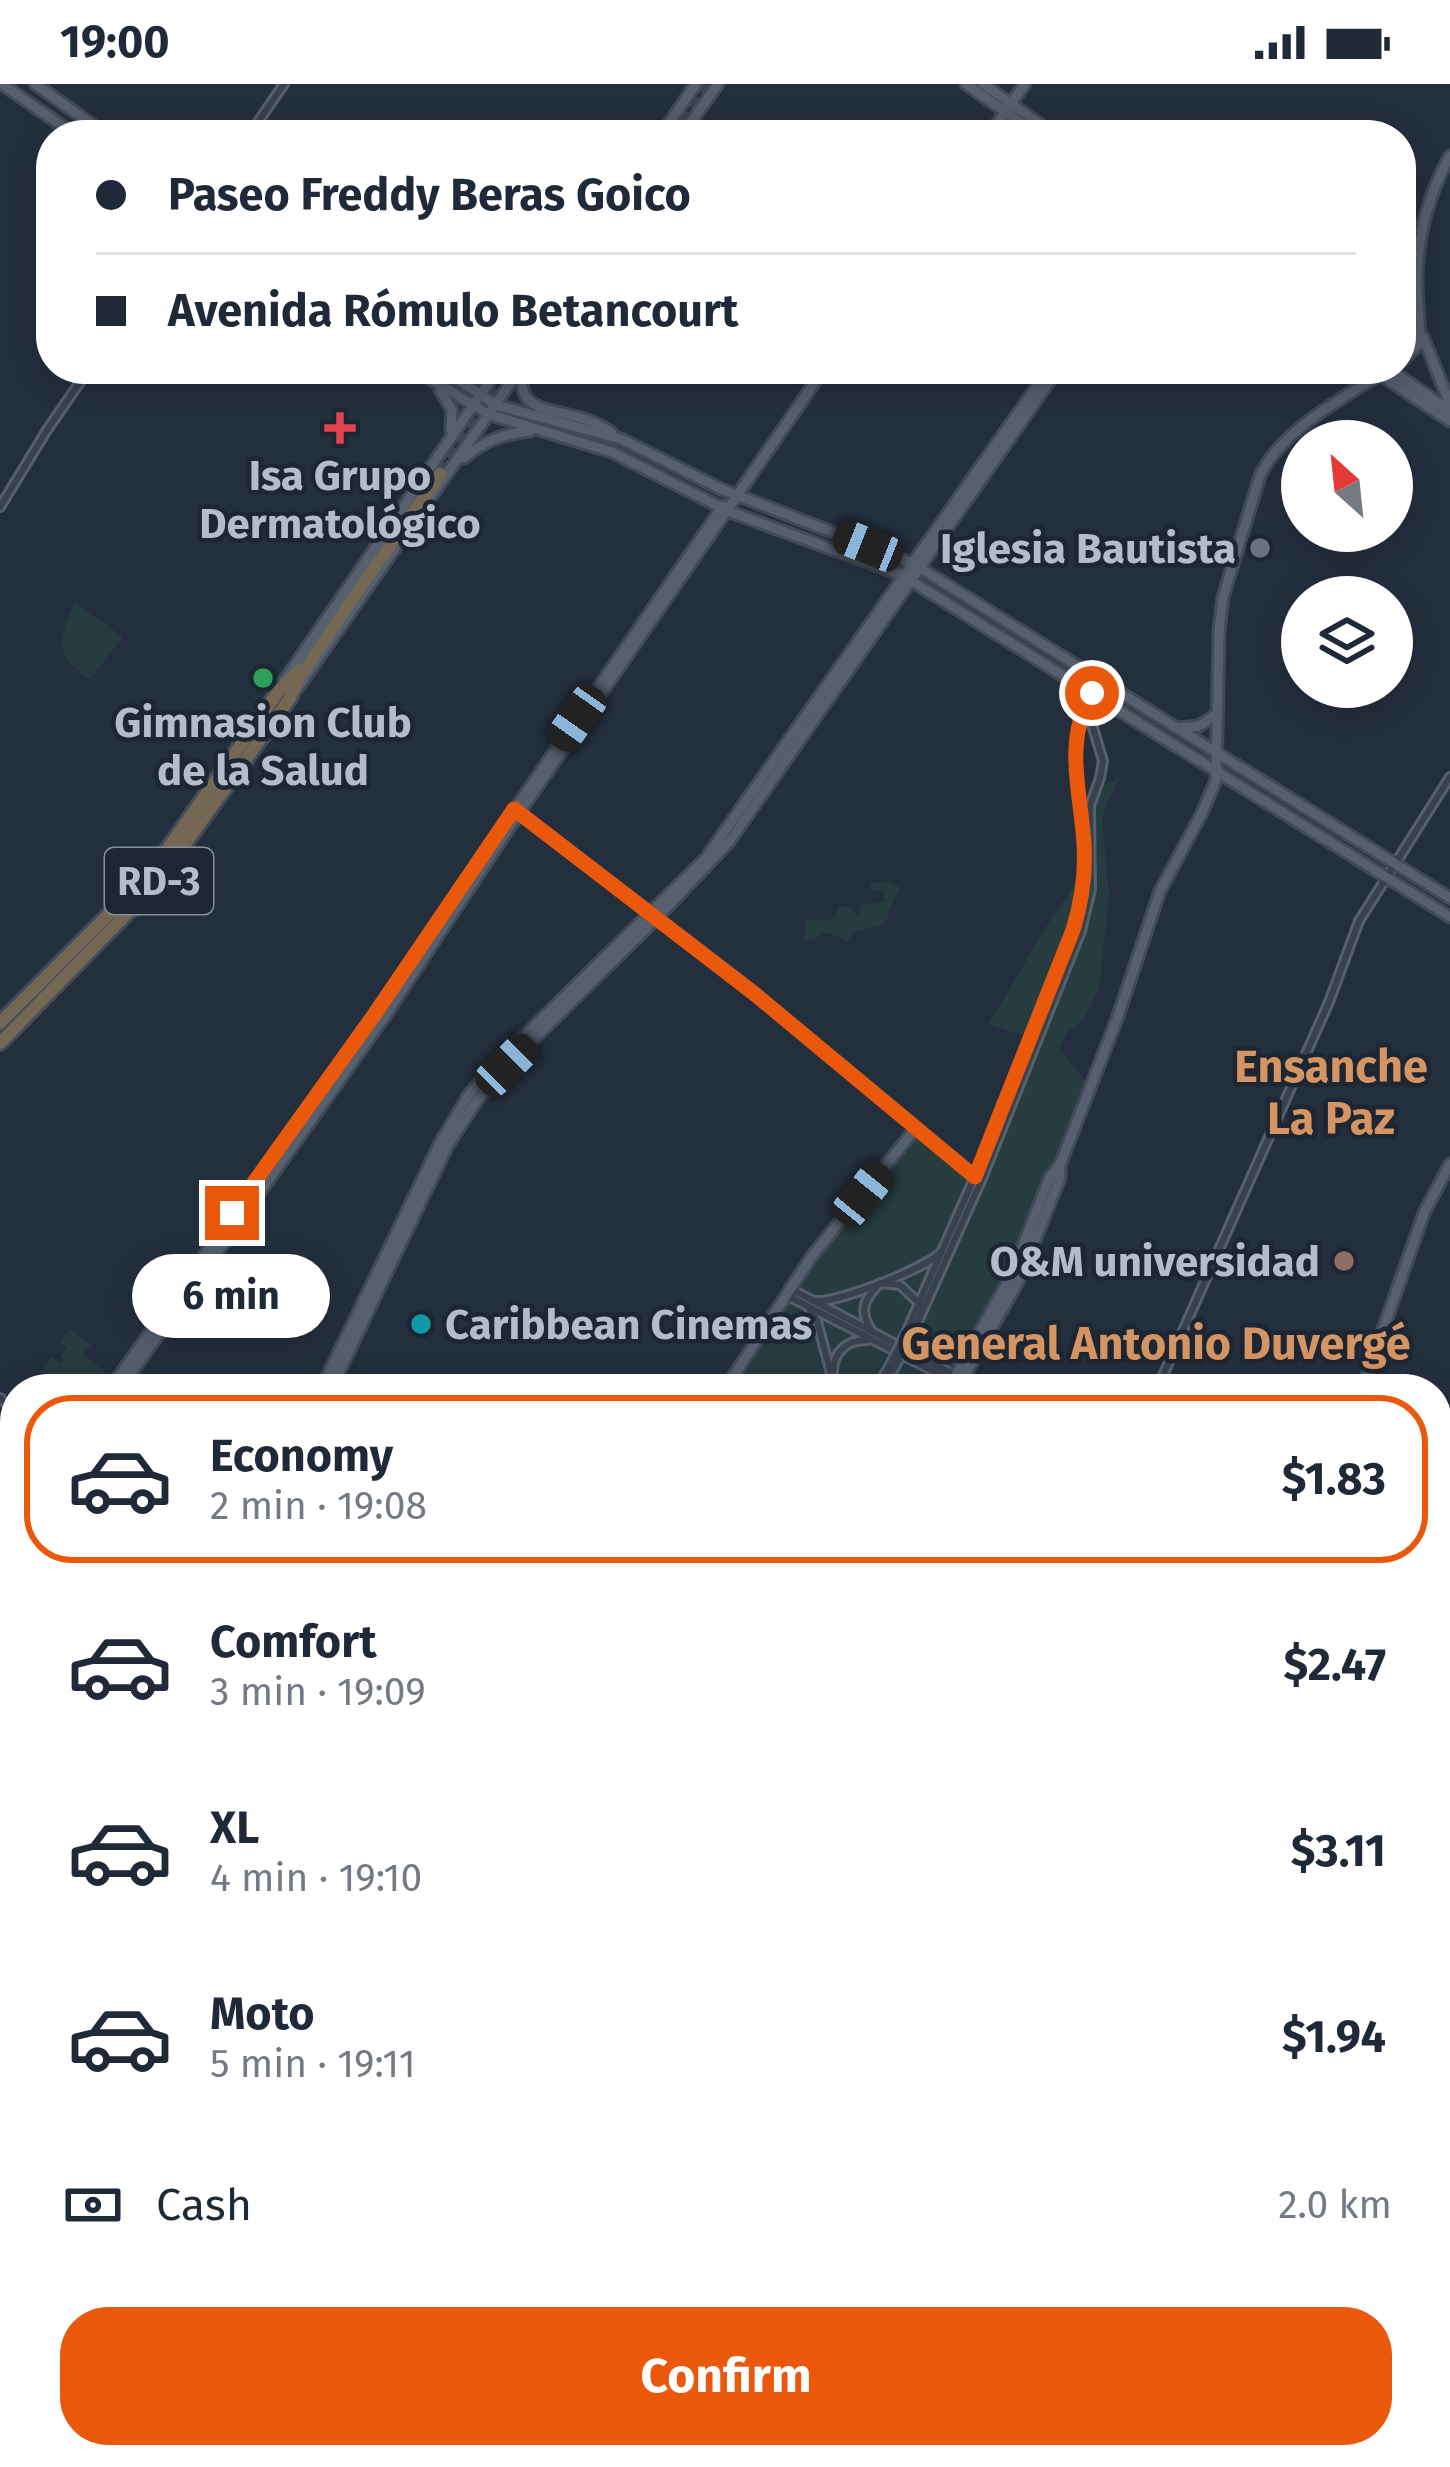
<!DOCTYPE html>
<meta charset="utf-8">
<style>
:root{--surface:#fff;--page:#f2f2f3;--text:#1f2937;--muted:#747a83;--line:#e0e1e3;--accent:#ea580c}
body{margin:0;font-family:"Fira Sans",sans-serif;background:var(--page);color:var(--text);height:100vh;display:flex;flex-direction:column;font-size:45px;white-space:nowrap}
*{box-sizing:border-box;margin:0}
p{font-size:39px;color:var(--muted)}
.icon{flex:none;width:66px;height:66px;fill:none;stroke:currentColor;stroke-width:2;stroke-linecap:round;stroke-linejoin:round}
.map{position:relative;flex:1;overflow:hidden}
.drawer{position:absolute;left:0px;top:1290px;width:1452px;height:1095px;display:flex;flex-direction:column;background:var(--surface);border-radius:48px 48px 0 0;box-shadow:0 6px 30px #0003}
.drawer>*{flex:none}
.banner{position:absolute;left:36px;top:36px;width:1380px;height:264px;border-radius:48px;box-shadow:0 6px 30px #0003;display:grid;align-content:center;height:264px;padding:0 60px;background:var(--surface)}
.needle{width:78px;rotate:333deg}
.buttons{position:absolute;left:1281px;top:336px;display:grid;gap:24px}
.buttons a{display:grid;place-items:center;width:132px;height:132px;border-radius:50%;background:var(--surface);box-shadow:0 6px 30px #0003;font-size:60px}
.end{position:absolute;width:54px;height:54px;margin:-27px;border:15px solid #ea580c;background:#fff;box-shadow:0 0 0 6px #fff}
.from{border-radius:50%}
.bubble{position:absolute;height:84px;border-radius:42px;background:var(--surface);box-shadow:0 6px 30px #0003;font-size:39px;font-weight:700;line-height:84px;text-align:center}
.car{position:absolute;width:36px;height:72px;margin:-36px -18px;border-radius:15px;box-shadow:0 0 9px 3px #0007;background:linear-gradient(#222 24%,#8ab4d8 0 40%,#222 0 76%,#8ab4d8 0 86%,#222 0)}
.banner b{display:flex;align-items:center;gap:42px;height:114px;font-size:45px}
.banner b+b{border-top:3px solid var(--line)}
.banner i{width:30px;height:30px;background:var(--text)}
ul{padding:21px 0 0;list-style:none}
li{display:flex;align-items:center;gap:36px;height:168px;margin:0 24px 18px;padding:0 36px;border:6px solid transparent;border-radius:48px}
li div{flex:1}
li b{display:block;font-size:45px}
li em{font-style:normal;font-weight:700}
li.current{border-color:var(--accent)}
li>.icon{width:108px;height:108px;stroke-width:1.5}
.pay{display:flex;align-items:center;gap:30px;height:132px;padding:0 60px;font-size:45px}
.pay p{margin-inline-start:auto}
.button{display:flex;gap:24px;margin-top:auto;padding:24px 60px}
.button a{flex:1;height:138px;border-radius:48px;background:var(--accent);color:#fff;font-size:48px;font-weight:700;line-height:138px;text-align:center}
.status{display:flex;justify-content:space-between;align-items:center;height:84px;padding:0 60px;background:var(--surface);direction:ltr}
.status svg{height:33px;fill:currentColor}
.map>svg:first-child{display:block}
</style>
<div class="status"><b>19:00</b><svg viewBox="0 0 49 12"><path d="M0 12V9h3v3zM5 12V6h3v6zM10 12V3h3v9zM15 12V0h3v12zM26 1h20v11H26zM47 4h2v5h-2z"/></svg></div>
<div class="map">
<svg width="1450" height="2383" viewBox="0 0 1450 2383">
<rect width="100%" height="100%" fill="#242f3e"/>
<g fill="#263c3f">
<path d="M75 519 123 553 90 595C53 573 58 553 75 519Z"/>
<path d="M1121 693 1106 720 1102 735 1109 812 1099 904 1087 929 1076 944 1068 947 1059 964 1089 1002 1060 1061 1006 1194 945 1305H733L813 1176 919 1051 982 1100 1085 845C1089 826 1093 807 1094 787 1096 755 1088 732 1101 702Z"/>
<path d="M1083 788 1077 826 1026 953 989 940 1044 846Z"/>
<path d="M890 797 900 804 887 830 889 833 881 842 856 847 848 857 831 850 822 849 814 855 805 857V838C814 834 830 839 835 832 837 829 838 825 840 822H847L858 831 860 822 885 817 883 806 871 807 870 800Z"/>
<path d="M70 1245 91 1260 83 1271 111 1292 102 1305H65L43 1284 51 1273 61 1280 64 1276 60 1273 67 1263 60 1258Z"/>
<path d="M15 2317V2370H230L219 2383H0V2331Z"/>
<path d="M896 2370H955L957 2372 963 2370H1156L1166 2383H884Z"/>
</g>
<path fill="#394c67" d="M1450 2267V2383H1357L1370 2370H1437V2275L1443 2268Z"/>
<g fill="none" stroke-linecap="round" stroke-linejoin="round">
<g stroke="#3a4453" stroke-width="12" stroke-dasharray="12 6" stroke-linecap="butt">
<path d="M668 51 704 0"/>
<path d="M440 390 512 285"/>
</g>
<g stroke="#565f6c" stroke-width="12">
<g id="minor">
<path d="M249 51 284 0"/>
<path d="M0 423 47 346 89 285"/>
<path d="M916 1044 973 1091"/>
<path d="M789 1204 981 1305"/>
<path d="M788 1212 968 1305"/>
<path d="M816 1217C837 1219 927 1184 941 1168"/>
<path d="M809 1224 817 1237 835 1305"/>
<path d="M871 1246C858 1226 865 1214 880 1199L900 1201 923 1223"/>
<path d="M905 1251 975 1092 1074 846C1082 817 1086 791 1085 760 1081 707 1063 660 1092 609"/>
<path d="M910 1255 981 1097 1081 847 1091 805 1090 722 1100 694 1103 677 1091 637 1101 617"/>
<path d="M833 1287C834 1267 847 1256 867 1256"/>
<path d="M876 1305 891 1279"/>
<path d="M882 1305 896 1281"/>
<path d="M1157 1305 1329 918 1359 837 1450 693"/>
<path d="M0 1314 15 1328"/>
<path d="M0 1911 15 1891"/>
<path d="M94 2383 107 2370"/>
<path d="M104 2383 117 2370"/>
<path d="M221 2383 232 2370"/>
<path d="M231 2383 242 2370"/>
</g>
</g>
<g stroke="#414a57" stroke-width="15">
<g id="major">
<path d="M2 0 75 51"/>
<path d="M35 0 107 51"/>
<path d="M966 0 1038 51"/>
<path d="M983 0 1055 51"/>
<path d="M661 51 696 0"/>
<path d="M682 51 718 0"/>
<path d="M989 51 1025 0"/>
<path d="M1423 253 1450 320"/>
<path d="M1401 278 1419 260C1421 238 1416 215 1417 193 1418 151 1429 109 1450 72"/>
<path d="M414 285 488 330 612 368 728 427 902 491 1450 833"/>
<path d="M442 285 496 321 621 355 721 405 912 479 1450 814"/>
<path d="M525 285C511 328 555 325 584 335 594 338 603 343 612 349"/>
<path d="M1372 285 1450 337"/>
<path d="M1389 285 1450 327"/>
<path d="M448 286 470 288 484 285"/>
<path d="M440 306 452 326 451 346"/>
<path d="M464 374C485 356 503 350 530 347"/>
<path d="M284 597 498 285"/>
<path d="M297 605 520 285"/>
<path d="M1179 644 1199 642 1217 630"/>
<path d="M518 728 744 901 916 1044 812 1172 725 1305"/>
<path d="M110 1305 374 931 723 422"/>
<path d="M120 1305 383 935 519 729 824 285"/>
<path d="M321 1305 440 1059 470 1009 501 975 706 774 1049 285"/>
<path d="M331 1305 448 1061 478 1015 507 981 657 834 729 758 1058 285"/>
<path d="M948 1305 1011 1192 1050 1093 1060 1081"/>
<path d="M957 1305 1019 1196 1060 1094V1081L1117 935 1160 807 1202 729 1216 696 1219 547 1223 513 1260 392C1280 347 1348 310 1390 285"/>
<path d="M1362 1305 1424 1129 1450 1080"/>
<path d="M0 1459 15 1441"/>
<path d="M0 1471 15 1453"/>
<path d="M0 1773 15 1753"/>
<path d="M0 1788 15 1768"/>
<path d="M0 2021 15 2032"/>
<path d="M0 2037 15 2047"/>
<path d="M0 2324 15 2310"/>
<path d="M619 2379 637 2383"/>
<path d="M703 2383 710 2370"/>
<path d="M713 2383 717 2370"/>
</g>
</g>
<g stroke="#434c59" stroke-width="18">
<g id="highway">
<path d="M0 939 152 787 278 608 299 586"/>
<path d="M0 959 157 799 290 614 299 594 342 530 440 390"/>
<path d="M1437 2214 1450 2200"/>
<path d="M1437 2229 1450 2215"/>
<path d="M1275 2383 1287 2370"/>
<path d="M1295 2383 1306 2370"/>
</g>
</g>
<use href="#minor" stroke="#38414e" stroke-width="6"/>
<use href="#major" stroke="#56606e" stroke-width="9"/>
<use href="#highway" stroke="#746855" stroke-width="12"/>
<g stroke="#565f6c" stroke-width="12" stroke-linecap="butt">
<g id="minor-bridge">
<path d="M891 1279 905 1251"/>
<path d="M896 1281 910 1255"/>
</g>
</g>
<g stroke="#414a57" stroke-width="15" stroke-linecap="butt">
<g id="major-bridge">
<path d="M634 2370 650 2383"/>
<path d="M645 2370 661 2383"/>
</g>
</g>
<use href="#minor-bridge" stroke="#38414e" stroke-width="6"/>
<use href="#major-bridge" stroke="#56606e" stroke-width="9"/>
</g>
<g fill="none" stroke-linecap="round" stroke-linejoin="round">
<path stroke="#ea580c" stroke-width="15" d="M232 1129 374 931 514 725 756 911 975 1093 1073 846C1082 817 1086 791 1084 760 1081 708 1063 658 1092 609"/>
</g>
<path fill="#e0444e" stroke="#1d2633" stroke-width="4.5" d="M334 326h12v12h12v12h-12v12h-12v-12h-12v-12h12z"/>
<circle fill="#6b7280" stroke="#1d2633" stroke-width="4.5" cx="1260" cy="464" r="12"/>
<circle fill="#2e9e5b" stroke="#1d2633" stroke-width="4.5" cx="263" cy="594" r="12"/>
<circle fill="#8d6e63" stroke="#1d2633" stroke-width="4.5" cx="1344" cy="1177" r="12"/>
<circle fill="#0f9aa8" stroke="#1d2633" stroke-width="4.5" cx="421" cy="1240" r="12"/>
<g text-anchor="middle" stroke-width="9" stroke-linejoin="round" paint-order="stroke">
<rect fill="#1d2633" stroke="#878f9c" stroke-width="3" x="105" y="764" width="108" height="66" rx="9"/>
<g font-size="39" font-weight="bold" fill="#b4bcc9">
<text x="159" y="811">RD-3</text>
</g>
<g font-size="42" font-weight="bold" fill="#b4bcc9" stroke="#1d2633">
<text x="340" y="406">Isa Grupo<tspan x="340" dy="48">Dermatológico</tspan></text>
<text x="1236" y="479" text-anchor="end">Iglesia Bautista</text>
<text x="263" y="653">Gimnasion Club<tspan x="263" dy="48">de la Salud</tspan></text>
<text x="1320" y="1192" text-anchor="end">O&amp;M universidad</text>
<text x="445" y="1255" text-anchor="start">Caribbean Cinemas</text>
</g>
<g font-size="45" font-weight="bold" fill="#d59563" stroke="#1d2633">
<text x="1331" y="998">Ensanche<tspan x="1331" dy="52">La Paz</tspan></text>
<text x="1156" y="1275">General Antonio Duvergé</text>
</g>
</g>
</svg>
<div class="buttons">
<a><svg class="needle" viewBox="-14 -14 28 28"><path d="M0-13l5 13h-10z" fill="#e53935"/><path d="M0 13l5-13h-10z" fill="#747a83"/></svg></a>
<a><svg class="icon" aria-label="layers" viewBox="0 0 24 24"><path d="M12 4l9 5-9 5-9-5zM3 14l9 5 9-5"/></svg></a>
</div>
<i class="end from" style="left:1092px;top:609px"></i>
<i class="end" style="left:232px;top:1129px"></i>
<div class="bubble" style="left:132px;top:1170px;width:198px">6 min</div>
<i class="car" style="left:868px;top:462px;rotate:292deg"></i>
<i class="car" style="left:577px;top:634px;rotate:215deg"></i>
<i class="car" style="left:507px;top:981px;rotate:45deg"></i>
<i class="car" style="left:863px;top:1110px;rotate:39deg"></i>
<div class="banner">
<b><i class="from"></i>Paseo Freddy Beras Goico</b>
<b><i></i>Avenida Rómulo Betancourt</b>
</div>
<section class="drawer">
<ul>
<li class="current"><svg class="icon" aria-label="car" viewBox="0 0 24 24"><path d="M5 17H2v-5l4-1 3-4h7l3 4 3 1v5h-3M9 17h6M6 11h13"/><circle cx="7" cy="17" r="2"/><circle cx="17" cy="17" r="2"/></svg><div><b>Economy</b><p>2 min · 19:08</p></div><em>$1.83</em></li>
<li><svg class="icon" aria-label="car" viewBox="0 0 24 24"><path d="M5 17H2v-5l4-1 3-4h7l3 4 3 1v5h-3M9 17h6M6 11h13"/><circle cx="7" cy="17" r="2"/><circle cx="17" cy="17" r="2"/></svg><div><b>Comfort</b><p>3 min · 19:09</p></div><em>$2.47</em></li>
<li><svg class="icon" aria-label="car" viewBox="0 0 24 24"><path d="M5 17H2v-5l4-1 3-4h7l3 4 3 1v5h-3M9 17h6M6 11h13"/><circle cx="7" cy="17" r="2"/><circle cx="17" cy="17" r="2"/></svg><div><b>XL</b><p>4 min · 19:10</p></div><em>$3.11</em></li>
<li><svg class="icon" aria-label="car" viewBox="0 0 24 24"><path d="M5 17H2v-5l4-1 3-4h7l3 4 3 1v5h-3M9 17h6M6 11h13"/><circle cx="7" cy="17" r="2"/><circle cx="17" cy="17" r="2"/></svg><div><b>Moto</b><p>5 min · 19:11</p></div><em>$1.94</em></li>
</ul>
<div class="pay"><svg class="icon" aria-label="cash" viewBox="0 0 24 24"><path d="M3 7h18v10H3z"/><circle cx="12" cy="12" r="2"/></svg>Cash<p>2.0 km</p></div>
<div class="button"><a>Confirm</a></div>
</section>
</div>
